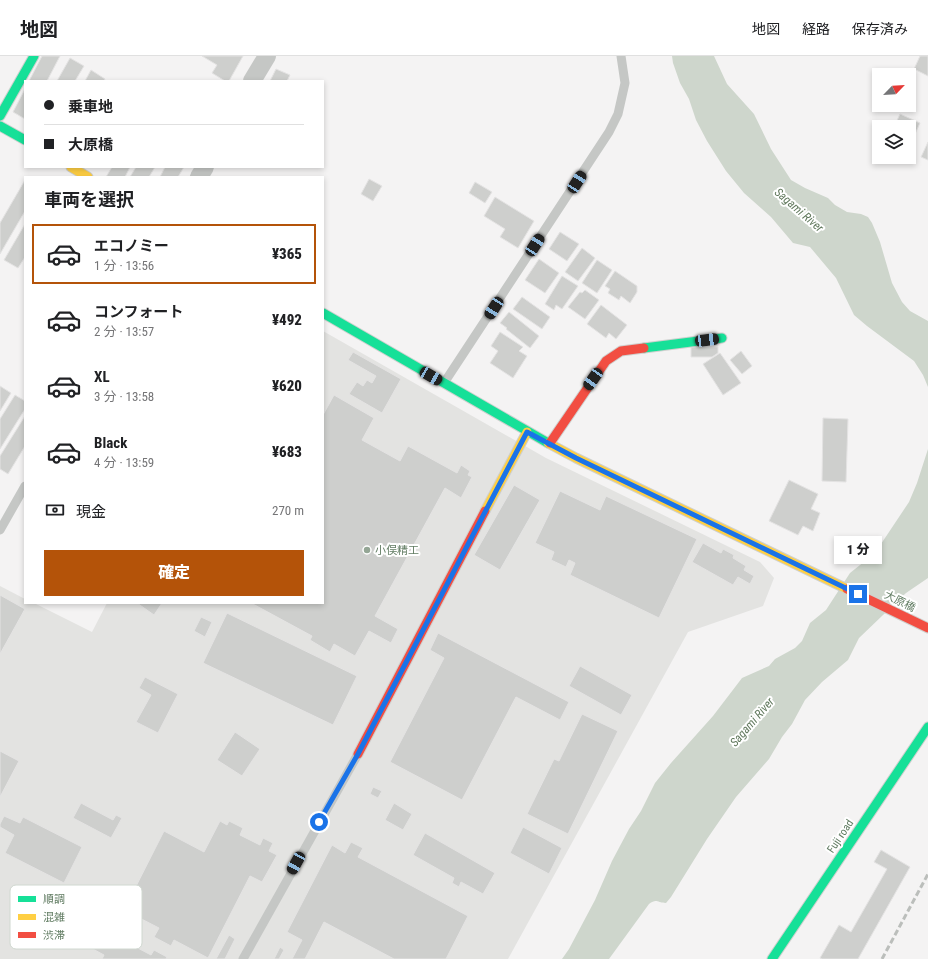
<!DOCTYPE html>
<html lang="ja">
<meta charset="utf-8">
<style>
:root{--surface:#fff;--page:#f6f6f6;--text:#202124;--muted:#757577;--line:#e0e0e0;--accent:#b45309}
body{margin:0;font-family:"Roboto Condensed","Noto Sans JP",sans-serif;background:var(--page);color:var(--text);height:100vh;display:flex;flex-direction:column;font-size:15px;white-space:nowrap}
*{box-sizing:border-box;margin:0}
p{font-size:13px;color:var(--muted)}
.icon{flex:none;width:22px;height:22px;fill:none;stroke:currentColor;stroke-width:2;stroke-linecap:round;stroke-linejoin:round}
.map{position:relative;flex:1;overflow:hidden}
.panel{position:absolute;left:24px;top:120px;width:300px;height:428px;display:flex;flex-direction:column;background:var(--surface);border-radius:0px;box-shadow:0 2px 6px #0003}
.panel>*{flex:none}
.top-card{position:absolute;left:24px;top:24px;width:300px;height:88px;border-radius:0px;box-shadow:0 2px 6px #0003;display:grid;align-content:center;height:88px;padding:0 20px;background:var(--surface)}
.needle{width:26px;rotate:65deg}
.buttons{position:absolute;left:872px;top:12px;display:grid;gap:8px}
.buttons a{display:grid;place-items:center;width:44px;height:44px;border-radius:0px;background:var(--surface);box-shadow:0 2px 6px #0003;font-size:20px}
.end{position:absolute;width:18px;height:18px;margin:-9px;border:5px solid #1a73e8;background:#fff;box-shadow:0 0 0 2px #fff}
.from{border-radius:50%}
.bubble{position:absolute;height:28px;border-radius:0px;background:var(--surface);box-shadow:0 2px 6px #0003;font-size:13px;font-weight:800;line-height:28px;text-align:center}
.car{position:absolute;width:12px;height:24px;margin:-12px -6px;border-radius:5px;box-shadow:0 0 3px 1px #0007;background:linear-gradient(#222 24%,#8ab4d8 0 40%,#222 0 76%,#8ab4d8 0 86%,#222 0)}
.top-card b{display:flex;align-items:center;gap:14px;height:38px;font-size:15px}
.top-card b+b{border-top:1px solid var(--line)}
.top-card i{width:10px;height:10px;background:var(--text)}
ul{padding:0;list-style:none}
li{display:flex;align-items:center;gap:12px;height:60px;margin:0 8px 6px;padding:0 12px;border:2px solid transparent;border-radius:0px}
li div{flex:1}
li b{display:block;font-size:15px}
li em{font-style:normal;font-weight:800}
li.on{border-color:var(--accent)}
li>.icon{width:36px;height:36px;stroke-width:1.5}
h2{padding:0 20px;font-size:18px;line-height:48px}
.pay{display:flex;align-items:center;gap:10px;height:44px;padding:0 20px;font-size:15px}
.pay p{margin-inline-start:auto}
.cta{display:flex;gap:8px;margin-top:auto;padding:8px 20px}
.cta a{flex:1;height:46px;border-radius:0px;background:var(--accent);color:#fff;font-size:16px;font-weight:800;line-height:46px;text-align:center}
header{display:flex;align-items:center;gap:24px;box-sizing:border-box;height:56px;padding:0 20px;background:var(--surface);border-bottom:1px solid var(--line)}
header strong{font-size:19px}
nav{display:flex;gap:22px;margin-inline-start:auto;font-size:14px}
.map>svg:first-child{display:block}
</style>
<header>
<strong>地図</strong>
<nav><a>地図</a><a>経路</a><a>保存済み</a></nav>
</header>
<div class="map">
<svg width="928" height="903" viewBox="0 0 928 903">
<rect width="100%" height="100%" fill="#f4f3f3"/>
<path fill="#e3e3e1" d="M323 275 546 402 760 506 774 522 763 550 688 576 508 903H0V530L25 543V547H34L92 576 107 547H323Z"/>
<g fill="#ced6cc">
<path d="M672 0H714L727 28 754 58 771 93 791 124 805 132 828 142 835 149 847 156 861 158 868 161 872 167 880 186 892 227 902 246 910 255 928 265V331L923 319 914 305 867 270 854 259 836 222 810 191 793 187 771 161 744 137 726 115 707 85 696 64 689 43 680 27 673 7Z"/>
<path d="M928 393V522L906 537 859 582 848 604 822 626 805 644 792 668 782 681 769 703 736 741 707 783 671 841 666 847C657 847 657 842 649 848L609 903H562L569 893 595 844 612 805 629 773 641 755 655 727 671 707 713 660 742 622 769 610 775 603 795 592 802 585 810 567 826 554 850 517 875 497 909 446 917 427Z"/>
</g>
<g fill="#cecfcd" stroke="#e4e3e3">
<path d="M42 0H60L47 25H29Z"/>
<path d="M202 0H243L229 25H225L212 17 217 9Z"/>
<path d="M920 0H928V20L914 13Z"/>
<path d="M70 2 84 10 75 25H57Z"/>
<path d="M276 13 290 19 287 25H270Z"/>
<path d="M91 14 105 23 104 25H85Z"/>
<path d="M25 33V63L13 56Z"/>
<path d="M900 58 920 67 909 91V71H894Z"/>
<path d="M928 86V104L921 101Z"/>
<path d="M112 111H130L125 121H106Z"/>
<path d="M136 111H155L149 121H130Z"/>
<path d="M165 111H184L178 121H160Z"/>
<path d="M369 123 382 130 373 145 361 138Z"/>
<path d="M25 124V155L0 198V167Z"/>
<path d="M475 126 492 136 485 147 469 137Z"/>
<path d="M495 141 534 165 518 192 500 181 505 173 484 160Z"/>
<path d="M25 168V201L18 212 4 204Z"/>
<path d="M560 176 579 188 567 205 549 193Z"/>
<path d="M582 192 595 202 578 225 565 216Z"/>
<path d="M539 203 559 217 545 237 525 224Z"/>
<path d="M597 204 612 214 597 237 582 227Z"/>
<path d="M615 215 637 230V236L630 247 621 240 619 244 608 237 610 233 605 230Z"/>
<path d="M562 220 578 230 562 253 556 249 554 254 545 248Z"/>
<path d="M585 234 599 244 585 263 568 251 580 236 582 237Z"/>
<path d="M522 241 550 261 542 273 513 253Z"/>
<path d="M601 249 627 269 616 283 609 277 606 282 587 268Z"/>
<path d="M509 256 539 280 530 292 506 273 507 272 500 267Z"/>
<path d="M500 276 523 291 519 295 527 300 513 322 490 307 498 295 491 290Z"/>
<path d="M691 291H718V297L712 301H691Z"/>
<path d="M741 295 752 310 742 318 730 304Z"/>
<path d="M353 296 401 323 382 357 349 338 357 326 363 330 367 324 372 327 376 320 348 304Z"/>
<path d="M720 297 741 327 723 339 703 308Z"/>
<path d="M0 330 11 337 0 355Z"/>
<path d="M15 339 25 345V353L0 393V363Z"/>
<path d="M334 339 374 362 362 384 400 405 408 390 457 417 461 409 470 415 468 419 472 421 461 442 445 432 375 560 398 573 391 587 369 575 355 600 334 588 330 596 310 584 312 580 251 547H323V359Z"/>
<path d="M25 360V390L8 418 0 413V400Z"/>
<path d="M823 362 848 363 846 426 822 425Z"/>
<path d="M789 424 818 438 811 453 820 457 813 475 803 470 798 479 769 465Z"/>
<path d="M514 429 540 444 500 514 474 499Z"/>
<path d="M560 435 600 454 606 440 697 483 659 562 570 519 575 507 569 504 566 511 551 504 554 496 535 487Z"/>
<path d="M703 487 721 497 723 493 734 499 733 502 746 510 744 514 754 520 750 528 738 521 733 529 692 506Z"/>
<path d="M0 539 25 553 0 598Z"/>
<path d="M137 547H162L154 559Z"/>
<path d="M227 557 357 620 333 669 203 607Z"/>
<path d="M201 561 212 566 205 581 194 575Z"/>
<path d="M438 577 569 646 560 664 516 641 462 744 390 706 444 602 430 594Z"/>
<path d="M580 610 632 639 621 659 569 630Z"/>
<path d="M145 621 178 638 158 677 136 666 151 639 139 632Z"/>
<path d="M582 658 618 675 568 778 527 758 554 703 559 705Z"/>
<path d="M235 676 260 693 242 720 217 704Z"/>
<path d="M0 695 19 705 0 741Z"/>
<path d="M373 731 382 735 378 742 370 738Z"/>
<path d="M81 747 113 764 116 759 122 762 111 782 73 762Z"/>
<path d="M394 747 412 758 403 774 385 764Z"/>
<path d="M4 760 20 767 23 761 82 791 64 827 5 797 14 779 0 771V768Z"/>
<path d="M220 765 227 769 229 765 243 772 240 779 260 789 263 782 273 787 269 795 277 799 262 826 250 820 208 902 174 884 171 890 154 881 159 872 124 854 164 775 204 796Z"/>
<path d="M523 771 562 792 549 818 510 797Z"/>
<path d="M425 777 495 817 483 838 461 826 459 831 452 827 454 822 413 799Z"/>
<path d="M351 786 363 792 358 801 468 860 446 903H394L324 866 305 903H292L302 884 287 876 332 789 345 797Z"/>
<path d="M881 794 910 811 858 903H822L820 902 839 869 851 876 887 813 874 806Z"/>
<path d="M98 877 113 885 115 880 151 899 154 894 167 901 166 903H102L104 899 91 892Z"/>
<path d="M229 879 235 883 225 903H216Z"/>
<path d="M280 891 284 894 279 903H274Z"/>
</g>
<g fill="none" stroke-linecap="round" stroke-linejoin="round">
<g stroke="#cfd0ce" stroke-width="11">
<g id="fast">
<path d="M0 60 34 0"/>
<path d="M0 70 25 84"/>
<path d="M323 257 548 387"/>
<path d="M644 292 722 282"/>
<path d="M772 903 928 671"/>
</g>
</g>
<g stroke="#cfd0ce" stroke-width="11">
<g id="slow">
<path d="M71 111 88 121"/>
<path d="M548 387 576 402 847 533"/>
<path d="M485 455 527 376"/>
</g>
</g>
<g stroke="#cfd0ce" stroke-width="11">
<g id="jam">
<path d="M550 387 606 305 621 295 644 292"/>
<path d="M847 533 928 572"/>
<path d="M358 698 485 455"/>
</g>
</g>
<g stroke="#c5c7c5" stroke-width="9">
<path d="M444 327 609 76 618 58 625 27 621 0"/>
<path d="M0 474 25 430"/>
<path d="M243 903 358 698"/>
</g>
<g stroke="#c5c7c5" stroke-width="18">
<path d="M252 25 267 0"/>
<path d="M199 121 205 111"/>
</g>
<use href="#fast" stroke="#16e098" stroke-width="9"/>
<use href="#slow" stroke="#ffcf43" stroke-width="9"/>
<use href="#jam" stroke="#f24e42" stroke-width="9"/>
<path stroke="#bbbebb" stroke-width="3" stroke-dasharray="6 3" stroke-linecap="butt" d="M882 903 928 818"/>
</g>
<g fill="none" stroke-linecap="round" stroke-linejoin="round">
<path stroke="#1a73e8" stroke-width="5" d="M319 766 358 698 527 376 576 402 858 538"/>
</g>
<circle fill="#94a695" stroke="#fff" stroke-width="1.5" cx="367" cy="494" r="4"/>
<g text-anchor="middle" stroke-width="4" stroke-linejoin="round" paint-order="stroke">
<g font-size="11" fill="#617c62" stroke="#fff" text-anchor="start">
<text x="375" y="498">小俣精工</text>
</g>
<g font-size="11" fill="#617c62" stroke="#fff">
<text transform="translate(900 545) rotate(26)" y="4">大原橋</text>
<text transform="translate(840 780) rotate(-56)" y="4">Fuji road</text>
</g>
<g font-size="12" font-style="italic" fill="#60785c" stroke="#fff">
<text transform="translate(799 154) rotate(41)" y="4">Sagami River</text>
<text transform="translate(752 666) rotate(-49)" y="4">Sagami River</text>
</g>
</g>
<rect x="10" y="829" width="132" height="64" rx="6" fill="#fff" stroke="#d0d8d0" stroke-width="1"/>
<rect x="18" y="840" width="18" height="6" fill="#16e098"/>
<rect x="18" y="858" width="18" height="6" fill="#ffcf43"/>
<rect x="18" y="876" width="18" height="6" fill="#f24e42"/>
<g font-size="11" fill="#617c62">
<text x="43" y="847">順調</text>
<text x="43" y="865">混雑</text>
<text x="43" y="883">渋滞</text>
</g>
</svg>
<div class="buttons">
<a><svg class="needle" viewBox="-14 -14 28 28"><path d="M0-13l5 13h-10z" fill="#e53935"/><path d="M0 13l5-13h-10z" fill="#757577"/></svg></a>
<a><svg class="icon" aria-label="layers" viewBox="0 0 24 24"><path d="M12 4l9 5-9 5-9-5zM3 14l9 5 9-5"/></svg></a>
</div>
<i class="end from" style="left:319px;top:766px"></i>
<i class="end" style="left:858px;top:538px"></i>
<div class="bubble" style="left:834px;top:480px;width:48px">1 分</div>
<i class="car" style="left:577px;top:126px;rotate:33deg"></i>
<i class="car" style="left:535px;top:189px;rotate:33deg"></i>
<i class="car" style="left:494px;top:252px;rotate:213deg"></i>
<i class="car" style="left:707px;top:284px;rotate:83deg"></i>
<i class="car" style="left:431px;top:320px;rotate:120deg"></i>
<i class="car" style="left:593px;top:323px;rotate:215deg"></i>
<i class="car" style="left:296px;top:807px;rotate:209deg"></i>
<div class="top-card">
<b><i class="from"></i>乗車地</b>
<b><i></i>大原橋</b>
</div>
<section class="panel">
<h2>車両を選択</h2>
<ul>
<li class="on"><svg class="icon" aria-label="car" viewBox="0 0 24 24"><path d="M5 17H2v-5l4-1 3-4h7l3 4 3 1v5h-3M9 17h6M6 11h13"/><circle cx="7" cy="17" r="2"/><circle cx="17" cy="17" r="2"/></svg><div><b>エコノミー</b><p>1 分 · 13:56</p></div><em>¥365</em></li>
<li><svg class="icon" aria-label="car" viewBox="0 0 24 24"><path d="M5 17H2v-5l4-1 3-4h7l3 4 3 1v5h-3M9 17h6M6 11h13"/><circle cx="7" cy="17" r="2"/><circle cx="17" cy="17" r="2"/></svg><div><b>コンフォート</b><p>2 分 · 13:57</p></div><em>¥492</em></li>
<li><svg class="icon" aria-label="car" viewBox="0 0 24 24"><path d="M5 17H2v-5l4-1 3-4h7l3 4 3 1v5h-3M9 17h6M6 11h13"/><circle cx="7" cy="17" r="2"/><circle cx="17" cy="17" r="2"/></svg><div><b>XL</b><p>3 分 · 13:58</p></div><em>¥620</em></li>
<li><svg class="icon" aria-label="car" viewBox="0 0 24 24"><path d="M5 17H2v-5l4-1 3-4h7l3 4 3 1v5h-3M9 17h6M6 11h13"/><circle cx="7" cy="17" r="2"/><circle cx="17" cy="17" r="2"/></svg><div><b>Black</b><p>4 分 · 13:59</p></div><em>¥683</em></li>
</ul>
<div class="pay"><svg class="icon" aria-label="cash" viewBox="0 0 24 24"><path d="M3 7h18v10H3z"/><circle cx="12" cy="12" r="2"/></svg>現金<p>270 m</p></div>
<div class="cta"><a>確定</a></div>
</section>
</div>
